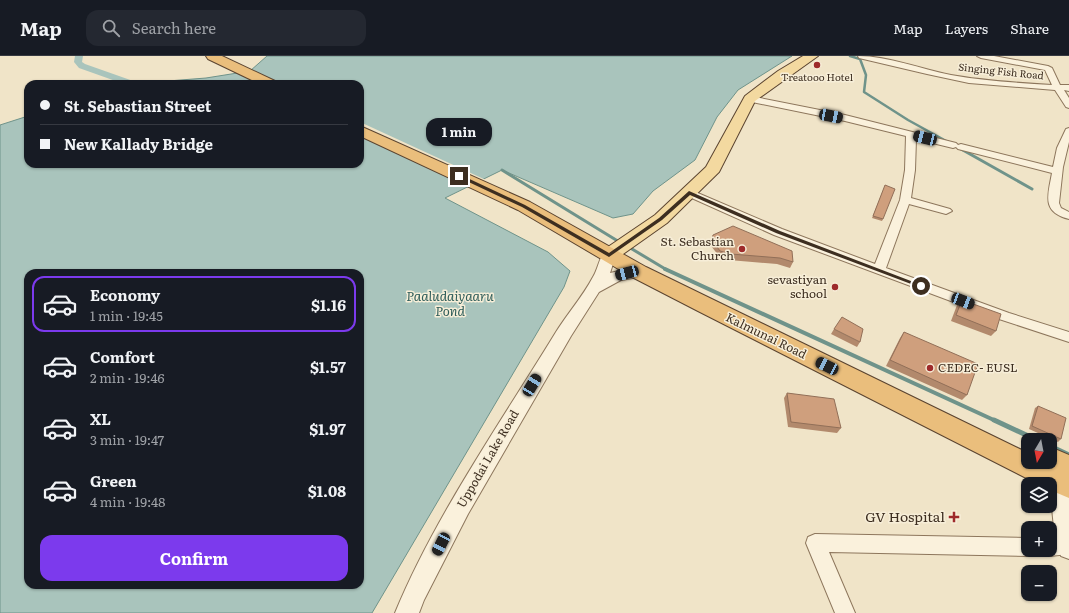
<!DOCTYPE html>
<meta charset="utf-8">
<style>
:root{--surface:#171b24;--page:#242831;--text:#f1f3f6;--muted:#9ea1a6;--line:#363941;--accent:#7c3aed}
body{margin:0;font-family:Literata,serif;background:var(--page);color:var(--text);height:100vh;display:flex;flex-direction:column;font-size:15px;white-space:nowrap}
*{box-sizing:border-box;margin:0}
p{font-size:13px;color:var(--muted)}
.icon{flex:none;width:22px;height:22px;fill:none;stroke:currentColor;stroke-width:2;stroke-linecap:round;stroke-linejoin:round}
.map{position:relative;flex:1;overflow:hidden}
.side{position:absolute;left:24px;top:213px;width:340px;height:320px;display:flex;flex-direction:column;background:var(--surface);border-radius:12px;box-shadow:0 1px 3px #0004}
.side>*{flex:none}
.guide{position:absolute;left:24px;top:24px;width:340px;height:88px;border-radius:12px;box-shadow:0 1px 3px #0004;display:grid;align-content:center;height:88px;padding:0 16px;background:var(--surface)}
.needle{width:26px;rotate:190deg}
.buttons{position:absolute;left:1021px;top:377px;display:grid;gap:8px}
.buttons a{display:grid;place-items:center;width:36px;height:36px;border-radius:8px;background:var(--surface);box-shadow:0 1px 3px #0004;font-size:20px}
.end{position:absolute;width:18px;height:18px;margin:-9px;border:5px solid #3d2e20;background:#fff;box-shadow:0 0 0 2px #fff}
.from{border-radius:50%}
.bubble{position:absolute;height:28px;border-radius:12px;background:var(--surface);box-shadow:0 1px 3px #0004;font-size:13px;font-weight:700;line-height:28px;text-align:center}
.car{position:absolute;width:12px;height:24px;margin:-12px -6px;border-radius:5px;box-shadow:0 0 3px 1px #0007;background:linear-gradient(#222 24%,#8ab4d8 0 40%,#222 0 76%,#8ab4d8 0 86%,#222 0)}
.guide b{display:flex;align-items:center;gap:14px;height:38px;font-size:15px}
.guide b+b{border-top:1px solid var(--line)}
.guide i{width:10px;height:10px;background:var(--text)}
ul{padding:7px 0 0;list-style:none}
li{display:flex;align-items:center;gap:12px;height:56px;margin:0 8px 6px;padding:0 8px;border:2px solid transparent;border-radius:12px}
li div{flex:1}
li b{display:block;font-size:15px}
li em{font-style:normal;font-weight:700}
li.current{border-color:var(--accent)}
li>.icon{width:36px;height:36px;stroke-width:1.5}
.button{display:flex;gap:8px;margin-top:auto;padding:8px 16px}
.button a{flex:1;height:46px;border-radius:12px;background:var(--accent);color:#fff;font-size:16px;font-weight:700;line-height:46px;text-align:center}
header{display:flex;align-items:center;gap:24px;box-sizing:border-box;height:56px;padding:0 20px;background:var(--surface);border-bottom:1px solid var(--line)}
header strong{font-size:19px}
nav{display:flex;gap:22px;margin-inline-start:auto;font-size:14px}
.search{width:280px;height:36px;background:var(--page);display:flex;align-items:center;gap:10px;box-sizing:border-box;padding:0 14px;border-radius:12px;color:var(--muted);font-size:15px}
.map>svg:first-child{display:block}
</style>
<header>
<strong>Map</strong>
<div class="search"><svg class="icon" aria-label="search" viewBox="0 0 24 24"><circle cx="10" cy="10" r="6"/><path d="M15 15l6 6"/></svg>Search here</div>
<nav><a>Map</a><a>Layers</a><a>Share</a></nav>
</header>
<div class="map">
<svg width="1069" height="557" viewBox="0 0 1069 557">
<rect width="100%" height="100%" fill="#f0e4c8"/>
<path fill="#a9c4bc" stroke="#6f938a" fill-rule="evenodd" d="M267 0H792L738 34 717 61 695 104 653 135 633 158 613 162 502 114 445 142 548 196 570 215 564 231 372 557H0V69L28 60V108H360V28H154L168 25 206 22 250 15ZM28 217H360V529H28Z"/>
<path fill="#f0e4c8" d="M360 66 486 124 471 131 360 78Z"/>
<g fill="none" stroke-linecap="round" stroke-linejoin="round">
<g stroke="#6f938a" stroke-width="2.5">
<path d="M850 0 860 3 866 19 864 36 908 64 948 86"/>
<path d="M959 92 963 94"/>
</g>
<g stroke="#6f938a" stroke-width="3">
<path d="M961 93 1032 133"/>
<path d="M502 114 621 187"/>
<path d="M627 190 667 214"/>
</g>
<path stroke="#6f938a" stroke-width="4" d="M665 213 996 365"/>
<g stroke="#6f938a" stroke-width="5">
<path d="M994 364 1037 384"/>
<path d="M1050 390 1069 399"/>
</g>
<path fill="#a9c4bc" fill-rule="evenodd" d="M75 0H83L82 6 85 8 136 26 137 28H124L79 12 74 6Z"/>
<g stroke="#8d765c" stroke-width="2">
<g id="minor">
<path d="M858 0C889 0 920 13 951 19 984 25 1018 27 1052 29L1045 14 981 2 977 0H994L1048 10 1052 12 1060 29H1069V35L1064 34 1069 42V52L1066 51 1055 34 969 27 927 18 859 2Z"/>
<path d="M750 40 845 59 956 87 958 89 961 88 1053 111 1057 92 1066 73 1069 72V86L1063 111 1059 147 1061 152 1069 156V163C1041 156 1048 139 1052 117L958 93 956 91 953 92 916 83 915 114 911 142 950 153 952 155 946 158 909 148 886 212 1009 257 1069 276V286L999 263 774 179 685 139 684 137 685 135H693L782 173 875 208 900 144 905 114 906 80 845 65 747 45 746 43Z"/>
<path d="M815 478 1028 482V494H1036L1035 498 1028 500 829 496 855 557H835L806 487 808 481Z"/>
<path d="M1069 480V498L1050 500 1043 498 1042 494H1050V482Z"/>
</g>
</g>
<g stroke="#8d765c" stroke-width="2">
<g id="tertiary">
<path d="M609 194 614 196 616 199 610 217 633 212H644L647 216 644 220 621 224 599 236 571 280 468 458 424 544 419 557H395C435 460 501 366 556 276 568 257 583 240 593 221 598 213 599 203 604 196Z"/>
<path d="M1062 417 1069 420V503L1061 500C1054 484 1048 435 1055 420Z"/>
</g>
</g>
<g stroke="#5b4430" stroke-width="2">
<path id="primary" d="M803 0H818L755 45 719 116 667 167 616 203 609 205 602 203 599 199 602 195 655 159 706 111 745 40 778 15Z"/>
</g>
<g stroke="#5b4430" stroke-width="2">
<g id="trunk">
<path d="M206 0H222L275 25 277 28H260L208 3Z"/>
<path d="M360 70 530 146 646 211 1028 397V406H1050V391L1069 399V442L1050 434V428H1038L698 255 632 221 518 154 360 80Z"/>
</g>
</g>
<use href="#minor" fill="#faf1dc" fill-rule="evenodd"/>
<use href="#tertiary" fill="#faf1dc" fill-rule="evenodd"/>
<use href="#primary" fill="#f3d9a0" fill-rule="evenodd"/>
<use href="#trunk" fill="#eabe7c" fill-rule="evenodd"/>
</g>
<g fill="#b2896c">
<path d="M884 132 883 163 882 165 872 162Z"/>
<path d="M713 179 793 206 790 212 777 208 729 204 719 200 711 190V184Z"/>
<path d="M962 244 996 275 991 280 951 265 957 249Z"/>
<path d="M834 273 860 286 857 291 831 278Z"/>
<path d="M904 276 967 339 962 344 886 310 900 282Z"/>
<path d="M787 337 841 372 837 377 788 371 784 342Z"/>
<path d="M1038 350 1061 383 1058 386 1029 373 1035 352Z"/>
</g>
<g fill="#cf9f7d" stroke="#916f58">
<path d="M885 129 895 133 883 163 873 160Z"/>
<path d="M733 170 792 195 793 206 780 202 731 198 720 195 712 184 713 179Z"/>
<path d="M962 244 1001 258 996 275 956 259Z"/>
<path d="M842 261 863 273 860 286 834 273Z"/>
<path d="M904 276 978 308 967 339 890 304Z"/>
<path d="M787 337 834 343 841 372 791 366Z"/>
<path d="M1038 350 1066 362 1061 383 1032 370Z"/>
</g>
<path fill="#3d2e20" d="M458 119H461L525 149 609 197 659 162 689 135 780 175 924 230 919 231 776 177 690 139 662 164 609 201 522 151 458 121Z"/>
<g fill="#9e2a2b" stroke="#f7eed8" stroke-width="1.5">
<circle cx="817" cy="9" r="4"/>
<circle cx="742" cy="193" r="4"/>
<circle cx="835" cy="231" r="4"/>
<circle cx="930" cy="312" r="4"/>
<path d="M952 455h4v4h4v4h-4v4h-4v-4h-4v-4h4z"/>
</g>
<g text-anchor="middle" stroke-width="3" stroke-linejoin="round" paint-order="stroke">
<g font-size="10" fill="#3d2e20" stroke="#f7eed8">
<text transform="translate(1001 15) rotate(6)" y="4">Singing Fish Road</text>
</g>
<g font-size="10" fill="#3d2e20" stroke="#f7eed8">
<text x="817" y="25">Treatooo Hotel</text>
</g>
<g font-size="12" fill="#3d2e20" stroke="#f7eed8" text-anchor="end">
<text x="734" y="190">St. Sebastian<tspan x="734" dy="14">Church</tspan></text>
<text x="827" y="228">sevastiyan<tspan x="827" dy="14">school</tspan></text>
<text x="938" y="316" text-anchor="start">CEDEC- EUSL</text>
</g>
<g font-size="12" fill="#3d2e20" stroke="#f7eed8">
<text transform="translate(766 280) rotate(26)" y="4">Kalmunai Road</text>
<text transform="translate(488 403) rotate(-60)" y="4">Uppodai Lake Road</text>
</g>
<g font-size="13" font-style="italic" fill="#2f5d5a" stroke="#f7eed8">
<text x="450" y="245">Paaludaiyaaru<tspan x="450" dy="15">Pond</tspan></text>
</g>
<g font-size="14" fill="#3d2e20" stroke="#f7eed8" text-anchor="end">
<text x="945" y="466">GV Hospital</text>
</g>
</g>
</svg>
<div class="buttons">
<a><svg class="needle" viewBox="-14 -14 28 28"><path d="M0-13l5 13h-10z" fill="#e53935"/><path d="M0 13l5-13h-10z" fill="#9ea1a6"/></svg></a>
<a><svg class="icon" aria-label="layers" viewBox="0 0 24 24"><path d="M12 4l9 5-9 5-9-5zM3 14l9 5 9-5"/></svg></a>
<a>+</a>
<a>−</a>
</div>
<i class="end from" style="left:921px;top:230px"></i>
<i class="end" style="left:459px;top:120px"></i>
<div class="bubble" style="left:426px;top:62px;width:66px">1 min</div>
<i class="car" style="left:831px;top:60px;rotate:101deg"></i>
<i class="car" style="left:925px;top:82px;rotate:284deg"></i>
<i class="car" style="left:627px;top:217px;rotate:255deg"></i>
<i class="car" style="left:963px;top:245px;rotate:111deg"></i>
<i class="car" style="left:827px;top:310px;rotate:296deg"></i>
<i class="car" style="left:532px;top:329px;rotate:31deg"></i>
<i class="car" style="left:441px;top:488px;rotate:207deg"></i>
<div class="guide">
<b><i class="from"></i>St. Sebastian Street</b>
<b><i></i>New Kallady Bridge</b>
</div>
<section class="side">
<ul>
<li class="current"><svg class="icon" aria-label="car" viewBox="0 0 24 24"><path d="M5 17H2v-5l4-1 3-4h7l3 4 3 1v5h-3M9 17h6M6 11h13"/><circle cx="7" cy="17" r="2"/><circle cx="17" cy="17" r="2"/></svg><div><b>Economy</b><p>1 min · 19:45</p></div><em>$1.16</em></li>
<li><svg class="icon" aria-label="car" viewBox="0 0 24 24"><path d="M5 17H2v-5l4-1 3-4h7l3 4 3 1v5h-3M9 17h6M6 11h13"/><circle cx="7" cy="17" r="2"/><circle cx="17" cy="17" r="2"/></svg><div><b>Comfort</b><p>2 min · 19:46</p></div><em>$1.57</em></li>
<li><svg class="icon" aria-label="car" viewBox="0 0 24 24"><path d="M5 17H2v-5l4-1 3-4h7l3 4 3 1v5h-3M9 17h6M6 11h13"/><circle cx="7" cy="17" r="2"/><circle cx="17" cy="17" r="2"/></svg><div><b>XL</b><p>3 min · 19:47</p></div><em>$1.97</em></li>
<li><svg class="icon" aria-label="car" viewBox="0 0 24 24"><path d="M5 17H2v-5l4-1 3-4h7l3 4 3 1v5h-3M9 17h6M6 11h13"/><circle cx="7" cy="17" r="2"/><circle cx="17" cy="17" r="2"/></svg><div><b>Green</b><p>4 min · 19:48</p></div><em>$1.08</em></li>
</ul>
<div class="button"><a>Confirm</a></div>
</section>
</div>
